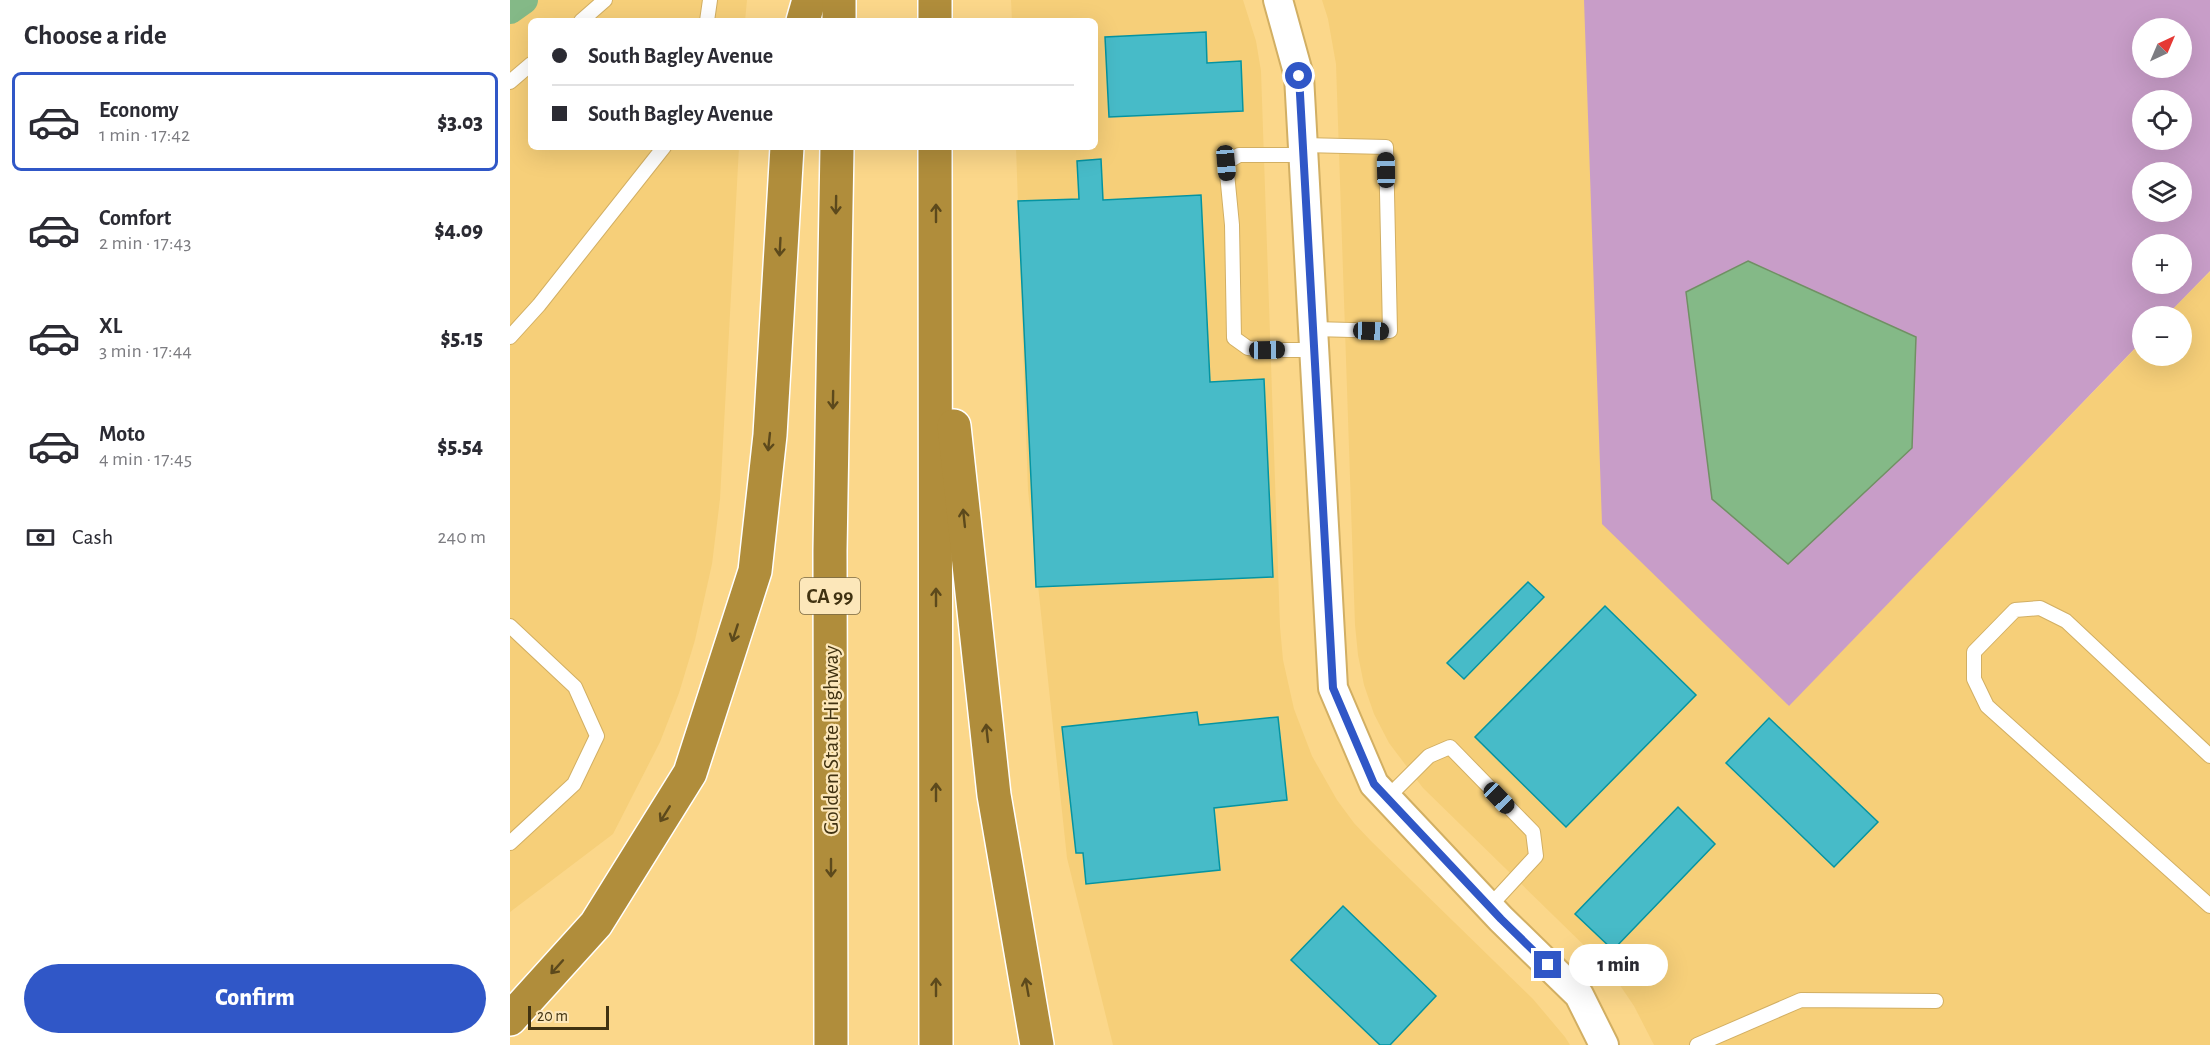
<!DOCTYPE html>
<meta charset="utf-8">
<style>
:root{--surface:#fff;--page:#f2f2f3;--text:#2b2b33;--muted:#7c7c81;--line:#e1e1e2;--accent:#3057c7}
body{margin:0;font-family:"Alegreya Sans",sans-serif;background:var(--page);color:var(--text);height:100vh;display:flex;flex-direction:column;font-size:22px;white-space:nowrap}
*{box-sizing:border-box;margin:0}
p{font-size:20px;color:var(--muted)}
.icon{flex:none;width:33px;height:33px;fill:none;stroke:currentColor;stroke-width:2;stroke-linecap:round;stroke-linejoin:round}
.map{position:relative;flex:1;overflow:hidden}
.details{display:flex;flex-direction:column;background:var(--surface);width:510px}
.details>*{flex:none}
.top-card{position:absolute;left:18px;top:18px;width:570px;height:132px;border-radius:9px;box-shadow:0 6px 24px #0002;display:grid;align-content:center;height:132px;padding:0 24px;background:var(--surface)}
.needle{width:39px;rotate:44deg}
.fabs{position:absolute;left:1622px;top:18px;display:grid;gap:12px}
.fabs a{display:grid;place-items:center;width:60px;height:60px;border-radius:50%;background:var(--surface);box-shadow:0 6px 24px #0002;font-size:30px}
.scale{position:absolute;left:18px;bottom:15px;width:81px;box-sizing:border-box;padding-left:6px;border:3px solid #403211;border-top:0;font-size:16px;line-height:21px;white-space:nowrap;color:#403211;-webkit-text-stroke:4px #fce7ba;paint-order:stroke}
.end{position:absolute;width:27px;height:27px;margin:-14px;border:8px solid #3057c7;background:#fff;box-shadow:0 0 0 3px #fff}
.from{border-radius:50%}
.bubble{position:absolute;height:42px;border-radius:21px;background:var(--surface);box-shadow:0 6px 24px #0002;font-size:20px;font-weight:800;line-height:42px;text-align:center}
.car{position:absolute;width:18px;height:36px;margin:-18px -9px;border-radius:8px;box-shadow:0 0 4px 2px #0007;background:linear-gradient(#222 24%,#8ab4d8 0 40%,#222 0 76%,#8ab4d8 0 86%,#222 0)}
.top-card b{display:flex;align-items:center;gap:21px;height:57px;font-size:22px}
.top-card b+b{border-top:2px solid var(--line)}
.top-card i{width:15px;height:15px;background:var(--text)}
ul{padding:0;list-style:none}
li{display:flex;align-items:center;gap:18px;height:99px;margin:0 12px 9px;padding:0 12px;border:3px solid transparent;border-radius:9px}
li div{flex:1}
li b{display:block;font-size:22px}
li em{font-style:normal;font-weight:800}
li.active{border-color:var(--accent)}
li>.icon{width:54px;height:54px;stroke-width:1.5}
h2{padding:0 24px;font-size:27px;line-height:72px}
.pay{display:flex;align-items:center;gap:15px;height:66px;padding:0 24px;font-size:22px}
.pay p{margin-inline-start:auto}
.cta{display:flex;gap:12px;margin-top:auto;padding:12px 24px}
.cta a{flex:1;height:69px;border-radius:36px;background:var(--accent);color:#fff;font-size:24px;font-weight:800;line-height:69px;text-align:center}
main{display:flex;flex:1;min-height:0}
.map>svg:first-child{display:block}
</style>
<main>
<section class="details">
<h2>Choose a ride</h2>
<ul>
<li class="active"><svg class="icon" aria-label="car" viewBox="0 0 24 24"><path d="M5 17H2v-5l4-1 3-4h7l3 4 3 1v5h-3M9 17h6M6 11h13"/><circle cx="7" cy="17" r="2"/><circle cx="17" cy="17" r="2"/></svg><div><b>Economy</b><p>1 min · 17:42</p></div><em>$3.03</em></li>
<li><svg class="icon" aria-label="car" viewBox="0 0 24 24"><path d="M5 17H2v-5l4-1 3-4h7l3 4 3 1v5h-3M9 17h6M6 11h13"/><circle cx="7" cy="17" r="2"/><circle cx="17" cy="17" r="2"/></svg><div><b>Comfort</b><p>2 min · 17:43</p></div><em>$4.09</em></li>
<li><svg class="icon" aria-label="car" viewBox="0 0 24 24"><path d="M5 17H2v-5l4-1 3-4h7l3 4 3 1v5h-3M9 17h6M6 11h13"/><circle cx="7" cy="17" r="2"/><circle cx="17" cy="17" r="2"/></svg><div><b>XL</b><p>3 min · 17:44</p></div><em>$5.15</em></li>
<li><svg class="icon" aria-label="car" viewBox="0 0 24 24"><path d="M5 17H2v-5l4-1 3-4h7l3 4 3 1v5h-3M9 17h6M6 11h13"/><circle cx="7" cy="17" r="2"/><circle cx="17" cy="17" r="2"/></svg><div><b>Moto</b><p>4 min · 17:45</p></div><em>$5.54</em></li>
</ul>
<div class="pay"><svg class="icon" aria-label="cash" viewBox="0 0 24 24"><path d="M3 7h18v10H3z"/><circle cx="12" cy="12" r="2"/></svg>Cash<p>240 m</p></div>
<div class="cta"><a>Confirm</a></div>
</section>
<div class="map">
<svg width="1700" height="1045" viewBox="0 0 1700 1045">
<rect width="100%" height="100%" fill="#fbd78a"/>
<g fill="#f6cf79">
<path d="M0 0H237L235 21H21V147H229L210 499 202 564 185 640 169 693 150 742 103 834 0 912Z"/>
<path d="M501 0H733L746 41 751 71 770 627 773 660 784 709 802 756 827 800 844 823 861 841 1023 999 1055 1037 1060 1045H603L557 858 538 680 518 490 506 147H585V21H502Z"/>
<path d="M812 0H1074L1278 706 1632 342V356H1671V316H1656L1700 272V1045H1144L1124 1006 1105 978 1086 957 913 788 879 743 864 714 854 685 848 655 845 625 826 64 818 19Z"/>
</g>
<path fill="#c89dc8" fill-rule="evenodd" d="M1074 0H1700V271L1656 316H1632V341L1279 706 1092 524ZM1632 28H1671V68H1632ZM1632 100H1671V140H1632ZM1632 172H1671V212H1632ZM1632 244H1671V284H1632Z"/>
<path fill="#84b987" stroke="#709064" stroke-width="1.5" d="M1238 261 1406 337 1402 448 1278 564 1202 499 1176 292Z"/>
<g fill="none" stroke-linecap="round" stroke-linejoin="round">
<path stroke="#84b987" stroke-width="28" d="M0 10 14 0"/>
</g>
<g fill="#47bbc8" stroke="#0594a1" stroke-width="1.5">
<path d="M696 32 697 63 731 61 733 111 599 117 595 37Z"/>
<path d="M591 159 593 200 691 195 700 382 754 379 763 577 526 587 508 201 569 199 567 161Z"/>
<path d="M1018 582 1034 597 954 679 937 663Z"/>
<path d="M1095 606 1186 695 1056 827 965 737Z"/>
<path d="M687 712 689 725 768 717 777 800 704 808 710 870 576 884 573 853H566L552 727Z"/>
<path d="M1259 718 1368 822 1324 867 1216 763Z"/>
<path d="M1168 807 1205 844 1103 950 1065 914Z"/>
<path d="M833 906 926 996 880 1045H870L781 960Z"/>
</g>
<g fill="none" stroke-linecap="round" stroke-linejoin="round">
<g stroke="#d2af63" stroke-width="16">
<g id="service">
<path d="M71 21 95 0"/>
<path d="M197 21 200 0"/>
<path d="M0 82 21 64"/>
<path d="M793 145 876 147 880 331 803 329"/>
<path d="M793 155H729L716 163 722 225 724 338 738 348 757 350H804"/>
<path d="M0 337 29 305 154 147"/>
<path d="M0 626 65 687 87 736 64 784 0 843"/>
<path d="M1700 756 1556 621 1530 608 1505 610 1464 652V679L1477 706 1700 906"/>
<path d="M877 798 919 756 940 747 1023 832 1026 856 979 907"/>
<path d="M1187 1045 1291 1000 1426 1001"/>
</g>
</g>
<g stroke="#d2af63" stroke-width="32">
<path id="minor" d="M768 0 789 76 823 688 864 784 991 919 1069 995 1094 1045"/>
</g>
<g stroke="#fff" stroke-width="36">
<g id="motorway">
<path d="M425 0V21"/>
<path d="M293 21 299 0"/>
<path d="M329 21V0"/>
<path d="M425 147 426 1045"/>
<path d="M444 426 484 795 527 1045"/>
<path d="M0 1019 86 924 180 773 245 571 260 435 277 147"/>
<path d="M321 1045 320 551 327 147"/>
</g>
</g>
<use href="#service" stroke="#fff" stroke-width="14"/>
<use href="#minor" stroke="#fff" stroke-width="28"/>
<use href="#motorway" stroke="#b08d3b" stroke-width="33"/>
</g>
<defs><path id="oneway-shaft" d="M-6 0H5M1.5-3L5.5 0L1.5 3" fill="none" stroke-width="1.6" stroke-linecap="round" stroke-linejoin="round" transform="scale(1.5)"/></defs>
<g stroke="#5c491c">
<use href="#oneway-shaft" transform="translate(326 205) rotate(91)"/>
<use href="#oneway-shaft" transform="translate(426 213) rotate(-90)"/>
<use href="#oneway-shaft" transform="translate(270 247) rotate(93)"/>
<use href="#oneway-shaft" transform="translate(323 400) rotate(91)"/>
<use href="#oneway-shaft" transform="translate(259 442) rotate(96)"/>
<use href="#oneway-shaft" transform="translate(454 518) rotate(-96)"/>
<use href="#oneway-shaft" transform="translate(426 597) rotate(-90)"/>
<use href="#oneway-shaft" transform="translate(225 633) rotate(108)"/>
<use href="#oneway-shaft" transform="translate(477 733) rotate(-96)"/>
<use href="#oneway-shaft" transform="translate(426 792) rotate(-90)"/>
<use href="#oneway-shaft" transform="translate(155 814) rotate(122)"/>
<use href="#oneway-shaft" transform="translate(321 868) rotate(90)"/>
<use href="#oneway-shaft" transform="translate(47 967) rotate(132)"/>
<use href="#oneway-shaft" transform="translate(426 987) rotate(-90)"/>
<use href="#oneway-shaft" transform="translate(517 987) rotate(-100)"/>
</g>
<g fill="none" stroke-linecap="round" stroke-linejoin="round">
<path stroke="#3057c7" stroke-width="8" d="M789 76 823 688 864 784 991 919 1038 965"/>
</g>
<g text-anchor="middle" stroke-width="4.5" stroke-linejoin="round" paint-order="stroke">
<rect fill="#fce7ba" stroke="#786844" stroke-width="1.5" x="290" y="578" width="60" height="36" rx="4.5"/>
<g font-size="21" font-weight="bold" fill="#403211">
<text x="320" y="603">CA 99</text>
</g>
<g font-size="22" fill="#403211" stroke="#fce7ba">
<text transform="translate(320 740) rotate(-90)" y="8">Golden State Highway</text>
</g>
</g>
</svg>
<div class="fabs">
<a><svg class="needle" viewBox="-14 -14 28 28"><path d="M0-13l5 13h-10z" fill="#e53935"/><path d="M0 13l5-13h-10z" fill="#7c7c81"/></svg></a>
<a><svg class="icon" aria-label="locate" viewBox="0 0 24 24"><circle cx="12" cy="12" r="6"/><path d="M12 2v4M12 18v4M2 12h4M18 12h4"/></svg></a>
<a><svg class="icon" aria-label="layers" viewBox="0 0 24 24"><path d="M12 4l9 5-9 5-9-5zM3 14l9 5 9-5"/></svg></a>
<a>+</a>
<a>−</a>
</div>
<div class="scale">20 m</div>
<i class="end from" style="left:789px;top:76px"></i>
<i class="end" style="left:1038px;top:965px"></i>
<div class="bubble" style="left:1059px;top:944px;width:99px">1 min</div>
<i class="car" style="left:716px;top:163px;rotate:175deg"></i>
<i class="car" style="left:876px;top:170px;rotate:359deg"></i>
<i class="car" style="left:861px;top:331px;rotate:92deg"></i>
<i class="car" style="left:757px;top:350px;rotate:89deg"></i>
<i class="car" style="left:989px;top:798px;rotate:136deg"></i>
<div class="top-card">
<b><i class="from"></i>South Bagley Avenue</b>
<b><i></i>South Bagley Avenue</b>
</div>
</div>
</main>
